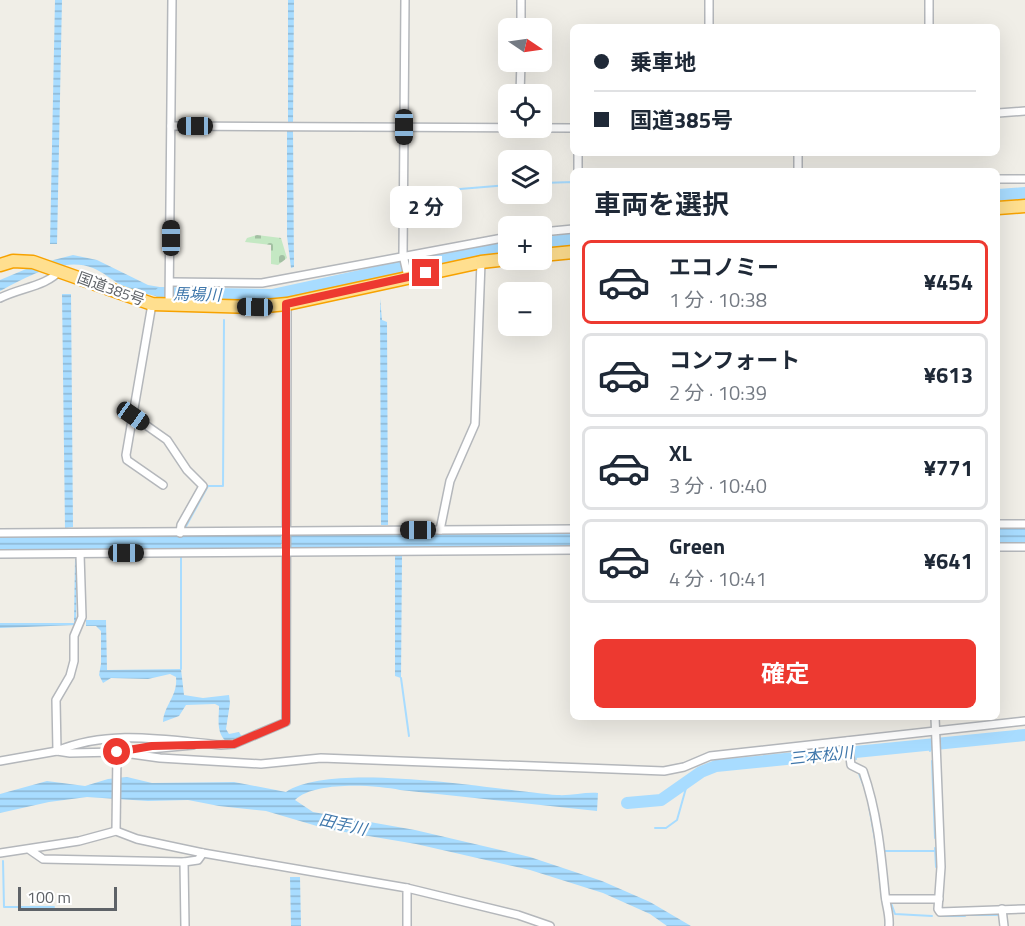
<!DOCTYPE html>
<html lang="ja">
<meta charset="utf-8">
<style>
:root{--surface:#fff;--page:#f2f2f3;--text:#1f2937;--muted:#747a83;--line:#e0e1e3;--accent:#ed3930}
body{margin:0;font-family:"Titillium Web","Noto Sans JP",sans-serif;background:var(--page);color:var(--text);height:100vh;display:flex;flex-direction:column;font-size:22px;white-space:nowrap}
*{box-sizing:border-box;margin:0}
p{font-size:20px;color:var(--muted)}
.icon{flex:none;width:33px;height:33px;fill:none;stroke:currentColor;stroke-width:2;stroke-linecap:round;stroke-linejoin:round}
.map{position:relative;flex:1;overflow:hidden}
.panel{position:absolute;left:570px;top:168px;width:430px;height:552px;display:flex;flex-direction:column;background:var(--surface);border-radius:9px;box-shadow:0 6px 24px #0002}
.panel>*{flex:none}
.guide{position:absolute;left:570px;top:24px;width:430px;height:132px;border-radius:9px;box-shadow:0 6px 24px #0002;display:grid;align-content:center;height:132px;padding:0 24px;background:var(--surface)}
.needle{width:39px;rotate:103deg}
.controls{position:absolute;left:498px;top:18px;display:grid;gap:12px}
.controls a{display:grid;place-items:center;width:54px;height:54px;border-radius:9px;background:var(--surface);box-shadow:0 6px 24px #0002;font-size:30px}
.scale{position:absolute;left:18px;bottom:15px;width:99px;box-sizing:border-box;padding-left:6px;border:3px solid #5e6267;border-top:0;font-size:16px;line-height:21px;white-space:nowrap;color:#5e6267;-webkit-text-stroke:4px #fff;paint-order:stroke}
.end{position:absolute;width:27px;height:27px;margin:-14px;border:8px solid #ed3930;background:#fff;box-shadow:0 0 0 3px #fff}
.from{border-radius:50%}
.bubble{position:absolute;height:42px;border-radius:9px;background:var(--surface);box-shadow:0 6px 24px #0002;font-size:20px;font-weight:700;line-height:42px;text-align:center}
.car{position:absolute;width:18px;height:36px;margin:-18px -9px;border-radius:8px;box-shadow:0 0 4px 2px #0007;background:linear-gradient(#222 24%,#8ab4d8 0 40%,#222 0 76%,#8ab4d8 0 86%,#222 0)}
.guide b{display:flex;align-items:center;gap:21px;height:57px;font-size:22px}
.guide b+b{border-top:2px solid var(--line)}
.guide i{width:15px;height:15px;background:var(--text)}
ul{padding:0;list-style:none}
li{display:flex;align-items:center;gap:18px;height:84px;margin:0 12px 9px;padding:0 12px;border:3px solid var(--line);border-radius:9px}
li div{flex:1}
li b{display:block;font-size:22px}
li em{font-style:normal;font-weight:700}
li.on{border-color:var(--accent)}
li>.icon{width:54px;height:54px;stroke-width:1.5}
h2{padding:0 24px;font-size:27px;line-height:72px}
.button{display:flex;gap:12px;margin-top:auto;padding:12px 24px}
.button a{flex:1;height:69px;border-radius:9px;background:var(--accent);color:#fff;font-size:24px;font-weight:700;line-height:69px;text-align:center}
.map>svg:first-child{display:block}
</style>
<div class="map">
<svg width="1025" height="926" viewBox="0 0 1025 926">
<defs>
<pattern id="cemetery-stones" width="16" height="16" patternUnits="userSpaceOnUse" patternTransform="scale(1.5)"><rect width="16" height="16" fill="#c4e8c3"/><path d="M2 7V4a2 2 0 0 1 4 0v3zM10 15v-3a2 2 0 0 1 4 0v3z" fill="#a2bfa2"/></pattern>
<pattern id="water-rules" width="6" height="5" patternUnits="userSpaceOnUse" patternTransform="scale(1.5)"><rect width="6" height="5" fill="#a8dcff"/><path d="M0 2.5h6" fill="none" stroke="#8cb6d2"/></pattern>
</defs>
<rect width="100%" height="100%" fill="#f0eee7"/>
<path fill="url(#cemetery-stones)" d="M257 235 281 238 287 258 278 265 271 264V245L245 242 247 238Z"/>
<g fill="url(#water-rules)">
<path d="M55 0H62L57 244H50Z"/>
<path d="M288 0H294L293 124 288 123Z"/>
<path d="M287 130H293L294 267 291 268 287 236Z"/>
<path d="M73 255 97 260 148 285 177 290 176 299C157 296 139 294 121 285 112 280 103 272 93 268 64 256 26 277 0 291V280L38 264Z"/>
<path d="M62 294H71L73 527 65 528Z"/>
<path d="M380 298 382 320 387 322 388 525H381Z"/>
<path d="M1025 527V542L998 543V528Z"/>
<path d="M573 532V547L291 549V544H281V549L0 551V536L281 534V540H290L291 534Z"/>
<path d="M395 556H402L401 678 395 676Z"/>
<path d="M75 559H77L76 625 0 628V623H74Z"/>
<path d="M86 620H106L107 670 181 669 184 695 203 698 229 695 230 703 226 729 229 734 239 732 242 737 226 741C216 733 219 718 219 706L215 704 186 705 179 716 163 722C164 705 178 696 176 677L170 674 148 679 111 678 103 683 99 675 101 664V631L96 626H86Z"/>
<path d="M127 777 152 783 234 782 286 792C332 760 497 790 557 795 571 796 584 792 598 793L597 811 400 790C374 785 315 781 295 800L313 812 415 830 530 857 602 881 650 902 691 926H667L650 914 603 893 530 870 416 844 327 829 266 811 219 806 188 800 148 801 87 797 49 802 0 813V794L47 781 85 786 108 779Z"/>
<path d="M290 877H300L301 926H291Z"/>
</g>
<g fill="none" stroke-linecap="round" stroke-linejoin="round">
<g stroke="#a8dcff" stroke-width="2">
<path d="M542 183 573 182V190"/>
<path d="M460 189 508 185"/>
<path d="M573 195V223"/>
<path d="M185 528 208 486H223L224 320"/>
<path d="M181 556V669"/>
<path d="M401 678 409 736"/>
<path d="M841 745V754"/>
<path d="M929 746 930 751"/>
<path d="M854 753 856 759"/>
<path d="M932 761 935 838"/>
<path d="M859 774 867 794"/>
<path d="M869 806 876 845"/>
<path d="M655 828H666L677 820 688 781"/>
<path d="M935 848 936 867"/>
<path d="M885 851H935"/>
<path d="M3 861 4 907H54"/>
<path d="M878 862 882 898"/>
<path d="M891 903 895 914 932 916"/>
<path d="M971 915H999"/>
<path d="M939 916H965"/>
</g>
<g stroke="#a8dcff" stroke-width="12">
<path d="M998 195 1025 193"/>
<path d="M542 244 573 239"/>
<path d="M161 293 272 295 457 255 508 248"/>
<path d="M627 803 661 800 701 772 716 766 1025 735"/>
</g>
<g stroke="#b4b7bb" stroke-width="10">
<g id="street">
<path d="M405 0 403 255 408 277"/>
<path d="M709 27V0"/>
<path d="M929 27V0"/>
<path d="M521 28V0"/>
<path d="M520 94 521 62"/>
<path d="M998 113 1025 111"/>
<path d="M171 126 573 128"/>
<path d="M578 171V153"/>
<path d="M798 171V153"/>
<path d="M998 179H1025"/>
<path d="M542 232 573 229"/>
<path d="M171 282 262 283 508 237"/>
<path d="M0 298C19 288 48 286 60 270"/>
<path d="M152 304 126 455 127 460 163 485"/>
<path d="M169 306 172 0"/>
<path d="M133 416 167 440 187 470 203 486 181 525 180 533"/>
<path d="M998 524H1025"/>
<path d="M440 530 450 481 475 424 481 262"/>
<path d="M0 533 573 529"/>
<path d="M998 547H1025"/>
<path d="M0 554 573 550"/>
<path d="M80 554 82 617 74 636V661L70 676 56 700 57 751C110 729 165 740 221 745L234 744 286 722 287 304"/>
<path d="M935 717 941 867 938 909 940 912 1025 909"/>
<path d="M848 741 851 765 863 771C877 811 881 852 885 894 886 906 890 914 889 926"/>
<path d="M117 752 160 758 261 764 321 758 664 771 684 767 710 756 1025 721"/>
<path d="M0 761 57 751 70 753 117 752 193 745"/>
<path d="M116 831 117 752"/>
<path d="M30 850 43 859 184 862 198 860 203 853"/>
<path d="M0 853 79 841 116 831 137 839 203 853 407 888V926"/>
<path d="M184 862 185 926"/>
<path d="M407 888 518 915 550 926"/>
<path d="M886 899H939"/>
<path d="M1002 909 1004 926"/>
</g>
</g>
<g stroke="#f7a200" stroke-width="15">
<g id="highway">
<path d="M998 208 1025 206"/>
<path d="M542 255 573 252"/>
<path d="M0 265 13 261 33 262 152 304 255 307 287 304 481 262 508 259"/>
</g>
</g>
<use href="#street" stroke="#fff" stroke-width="7"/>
<use href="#highway" stroke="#ffdf8f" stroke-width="12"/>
</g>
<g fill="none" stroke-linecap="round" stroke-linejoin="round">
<path stroke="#ed3930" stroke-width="8" d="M117 752 152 746 234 744 286 722V304L426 273"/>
</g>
<g text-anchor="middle" stroke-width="4.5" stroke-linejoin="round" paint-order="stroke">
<g font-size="15" fill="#5e6267" stroke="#fff">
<text transform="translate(111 289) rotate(20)" y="5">国道385号</text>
</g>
<g font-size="16" font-style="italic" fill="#3f77ab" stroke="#fff">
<text transform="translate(197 294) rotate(1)" y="6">馬場川</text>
<text transform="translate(821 755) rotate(-6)" y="6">三本松川</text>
<text transform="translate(343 824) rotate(13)" y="6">田手川</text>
</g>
</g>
</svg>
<div class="controls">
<a><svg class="needle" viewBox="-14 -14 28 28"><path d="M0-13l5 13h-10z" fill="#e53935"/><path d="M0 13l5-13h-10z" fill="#747a83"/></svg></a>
<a><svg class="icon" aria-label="locate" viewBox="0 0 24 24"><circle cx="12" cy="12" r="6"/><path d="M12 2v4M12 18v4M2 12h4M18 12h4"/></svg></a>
<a><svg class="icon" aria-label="layers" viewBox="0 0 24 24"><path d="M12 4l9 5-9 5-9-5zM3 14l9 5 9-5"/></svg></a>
<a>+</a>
<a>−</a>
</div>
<div class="scale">100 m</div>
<i class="end from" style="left:117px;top:752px"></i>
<i class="end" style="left:426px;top:273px"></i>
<div class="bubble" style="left:390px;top:186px;width:72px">2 分</div>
<i class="car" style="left:195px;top:126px;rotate:270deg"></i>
<i class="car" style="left:404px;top:127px;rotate:180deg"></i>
<i class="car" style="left:171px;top:238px;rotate:0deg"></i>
<i class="car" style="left:255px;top:307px;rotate:271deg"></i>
<i class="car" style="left:133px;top:416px;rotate:125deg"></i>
<i class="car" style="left:418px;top:530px;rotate:270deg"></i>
<i class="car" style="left:126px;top:553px;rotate:90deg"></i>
<div class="guide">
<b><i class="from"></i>乗車地</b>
<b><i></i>国道385号</b>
</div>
<section class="panel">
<h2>車両を選択</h2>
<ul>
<li class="on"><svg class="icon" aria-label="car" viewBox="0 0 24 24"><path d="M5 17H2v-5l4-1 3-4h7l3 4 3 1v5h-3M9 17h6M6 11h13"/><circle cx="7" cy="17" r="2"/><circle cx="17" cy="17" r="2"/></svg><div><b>エコノミー</b><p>1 分 · 10:38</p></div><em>¥454</em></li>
<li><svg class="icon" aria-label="car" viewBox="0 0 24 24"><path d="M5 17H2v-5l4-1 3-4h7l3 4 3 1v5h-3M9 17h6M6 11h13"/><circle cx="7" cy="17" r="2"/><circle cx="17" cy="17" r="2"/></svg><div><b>コンフォート</b><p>2 分 · 10:39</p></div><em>¥613</em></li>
<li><svg class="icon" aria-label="car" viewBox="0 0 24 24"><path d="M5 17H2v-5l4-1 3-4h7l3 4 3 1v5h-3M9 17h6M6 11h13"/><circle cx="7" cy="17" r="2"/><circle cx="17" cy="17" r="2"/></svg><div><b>XL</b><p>3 分 · 10:40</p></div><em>¥771</em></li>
<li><svg class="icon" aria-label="car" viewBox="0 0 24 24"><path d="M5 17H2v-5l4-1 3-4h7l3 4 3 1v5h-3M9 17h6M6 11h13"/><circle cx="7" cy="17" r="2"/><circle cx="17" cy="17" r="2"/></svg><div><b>Green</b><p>4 分 · 10:41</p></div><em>¥641</em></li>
</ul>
<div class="button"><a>確定</a></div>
</section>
</div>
